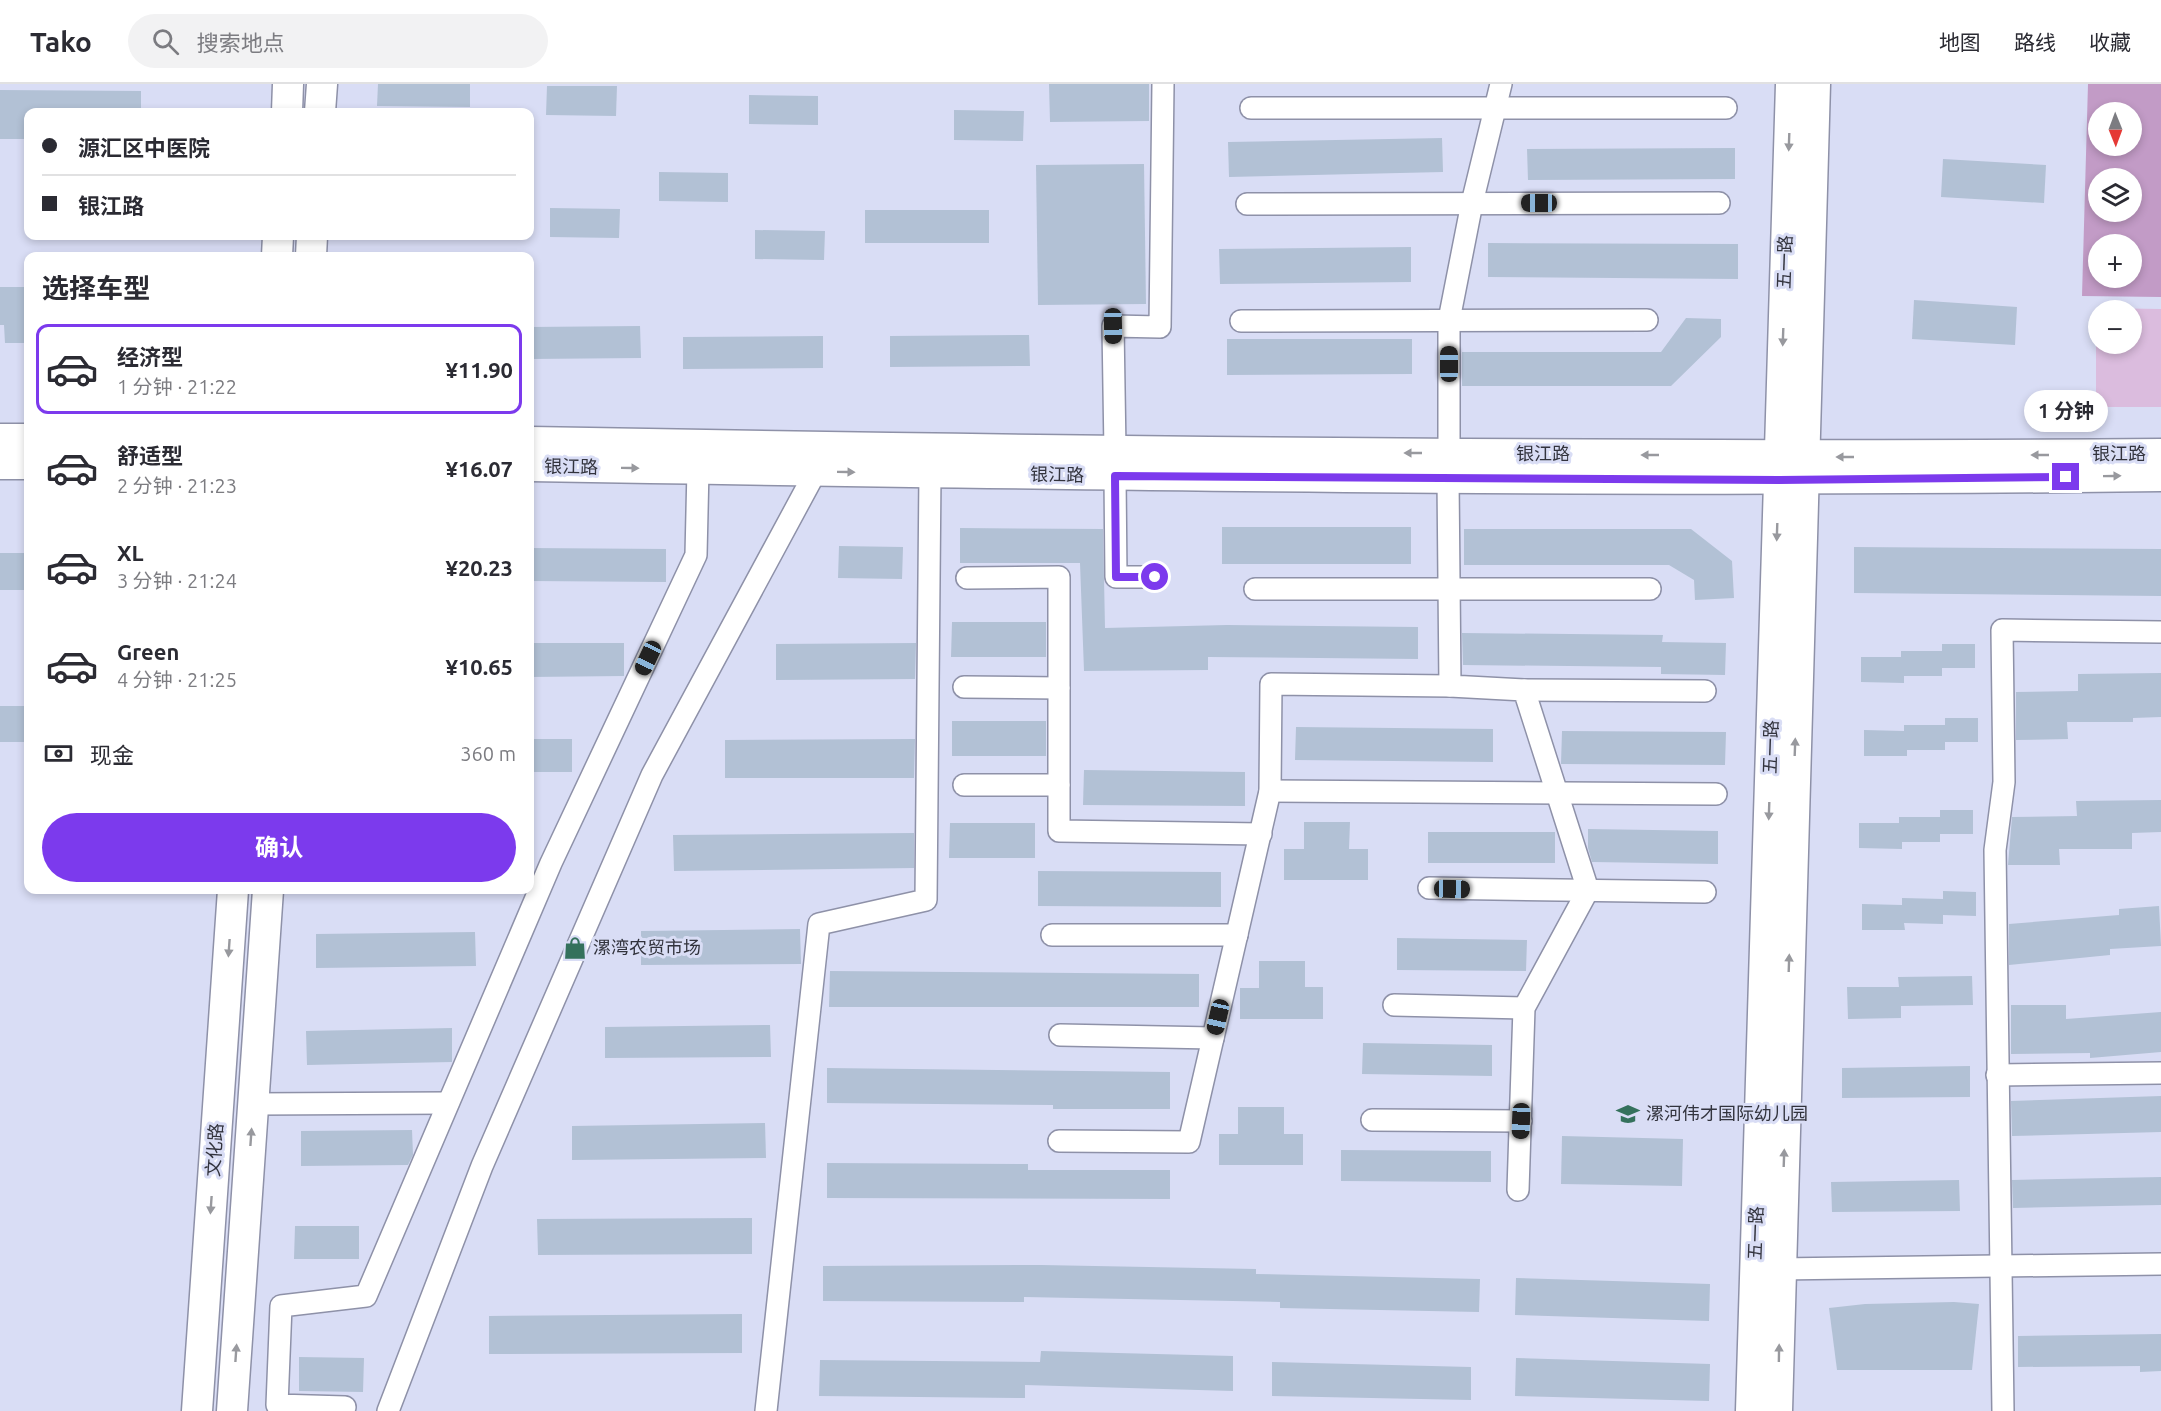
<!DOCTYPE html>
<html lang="zh">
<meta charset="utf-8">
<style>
:root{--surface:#fff;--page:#f2f2f3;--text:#2b2b33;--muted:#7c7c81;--line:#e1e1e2;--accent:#7c3aed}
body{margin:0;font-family:Ubuntu,"Noto Sans SC",sans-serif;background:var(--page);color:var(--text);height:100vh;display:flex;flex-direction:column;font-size:22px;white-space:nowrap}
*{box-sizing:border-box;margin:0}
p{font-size:20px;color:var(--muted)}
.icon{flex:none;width:33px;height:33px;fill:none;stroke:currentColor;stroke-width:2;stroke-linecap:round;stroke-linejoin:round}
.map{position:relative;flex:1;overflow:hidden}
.sheet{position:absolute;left:24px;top:168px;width:510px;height:642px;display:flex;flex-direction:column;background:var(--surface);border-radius:12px;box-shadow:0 3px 9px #0003}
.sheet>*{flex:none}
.hud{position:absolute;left:24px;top:24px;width:510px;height:132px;border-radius:12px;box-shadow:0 3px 9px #0003;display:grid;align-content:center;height:132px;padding:0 18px;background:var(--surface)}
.needle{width:39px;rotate:179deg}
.buttons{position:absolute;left:2088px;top:18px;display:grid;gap:12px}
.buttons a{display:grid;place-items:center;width:54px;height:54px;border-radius:50%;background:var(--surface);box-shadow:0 3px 9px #0003;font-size:30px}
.end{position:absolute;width:27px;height:27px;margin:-14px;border:8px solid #7c3aed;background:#fff;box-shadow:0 0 0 3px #fff}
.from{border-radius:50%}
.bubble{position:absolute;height:42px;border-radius:21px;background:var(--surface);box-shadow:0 3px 9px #0003;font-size:20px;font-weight:700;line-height:42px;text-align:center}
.car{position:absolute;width:18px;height:36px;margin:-18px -9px;border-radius:8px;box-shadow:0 0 4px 2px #0007;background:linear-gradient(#222 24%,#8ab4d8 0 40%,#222 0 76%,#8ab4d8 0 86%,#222 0)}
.hud b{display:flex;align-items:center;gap:21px;height:57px;font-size:22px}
.hud b+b{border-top:2px solid var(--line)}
.hud i{width:15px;height:15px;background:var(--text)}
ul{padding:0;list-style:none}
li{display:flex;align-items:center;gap:18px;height:90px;margin:0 12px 9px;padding:0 6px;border:3px solid transparent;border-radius:12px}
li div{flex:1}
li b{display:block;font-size:22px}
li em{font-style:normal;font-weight:700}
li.on{border-color:var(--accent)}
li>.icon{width:54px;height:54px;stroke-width:1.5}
h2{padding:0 18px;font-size:27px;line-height:72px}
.pay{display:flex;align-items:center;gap:15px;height:66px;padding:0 18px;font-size:22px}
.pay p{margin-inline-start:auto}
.action{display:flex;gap:12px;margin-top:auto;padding:12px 18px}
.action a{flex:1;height:69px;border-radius:36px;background:var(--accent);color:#fff;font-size:24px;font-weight:700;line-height:69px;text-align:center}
header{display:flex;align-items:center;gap:36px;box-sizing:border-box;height:84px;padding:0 30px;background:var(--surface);border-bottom:2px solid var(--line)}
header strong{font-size:28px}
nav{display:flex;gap:33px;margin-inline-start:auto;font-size:21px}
.search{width:420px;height:54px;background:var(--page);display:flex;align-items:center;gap:15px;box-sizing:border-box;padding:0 21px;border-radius:33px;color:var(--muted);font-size:22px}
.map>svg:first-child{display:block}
</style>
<header>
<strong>Tako</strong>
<div class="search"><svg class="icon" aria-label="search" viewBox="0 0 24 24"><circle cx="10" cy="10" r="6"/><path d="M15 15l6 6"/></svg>搜索地点</div>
<nav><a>地图</a><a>路线</a><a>收藏</a></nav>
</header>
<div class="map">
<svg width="2161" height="1327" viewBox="0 0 2161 1327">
<rect width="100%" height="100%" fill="#d9ddf5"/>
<path fill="#dbbcde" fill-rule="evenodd" d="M2096 224 2161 225V323H2096ZM2098 226H2132V260H2098Z"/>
<path fill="#c29bc6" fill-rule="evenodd" d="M2088 0H2161V213L2082 212ZM2098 28H2132V62H2098ZM2098 94H2132V128H2098ZM2098 160H2132V194H2098Z"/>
<g fill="#b2c1d5">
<path d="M378 0H470V23L377 22Z"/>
<path d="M1049 0H1149V37L1050 38Z"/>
<path d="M547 2H617L616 32 546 31Z"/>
<path d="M0 6 141 7V28H28V55H0Z"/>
<path d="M749 11 818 12V41L749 40Z"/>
<path d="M954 26 1024 27 1023 57 954 56Z"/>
<path d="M1442 54 1443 88 1229 93 1228 58Z"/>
<path d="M1735 64V95L1528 96 1527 65Z"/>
<path d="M1943 75 2046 81 2044 119 1941 113Z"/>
<path d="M1144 80 1146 220 1038 221 1036 81Z"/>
<path d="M659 88 728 89V118L659 117Z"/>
<path d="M550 124 620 125 619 154 550 153Z"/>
<rect x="865" y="126" width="124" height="33"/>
<path d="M755 146 825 147 824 176 755 175Z"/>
<path d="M1488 159 1738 160V195L1488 193Z"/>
<path d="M1411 163V198L1220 200 1219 165Z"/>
<path d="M0 203H28V259H5L4 241H0Z"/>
<path d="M1914 216 2017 223 2015 261 1912 255Z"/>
<path d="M1686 234 1721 235V253L1671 302H1462V268H1661Z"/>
<path d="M640 242 641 274 530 275V243Z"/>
<path d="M1029 251 1030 282 890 283V252Z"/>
<path d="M823 252V284L683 285V253Z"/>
<path d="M1227 255H1412V290L1227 291Z"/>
<rect x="1222" y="443" width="189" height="37"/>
<path d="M960 444 1103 445 1105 544 1227 541 1418 543V575L1208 573V586L1084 587 1080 479H960Z"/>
<path d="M1464 445H1691L1732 477 1734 514 1695 516 1694 496 1669 481H1464Z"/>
<path d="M839 462 903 463 902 495 838 494Z"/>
<path d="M1854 463 2161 465V512L1854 509Z"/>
<path d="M530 464 666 465V498L530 497Z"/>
<path d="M0 469H27L26 506H0Z"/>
<path d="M952 538H1046V573H951Z"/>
<path d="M1462 549 1663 551 1662 558 1726 559 1725 591 1661 590V583L1463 581Z"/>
<path d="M530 559H624V592L530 593Z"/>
<path d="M916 559 915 595 776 596V560Z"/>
<path d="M1942 560H1975V584H1942V592H1904V599L1861 598V573H1901V567H1942Z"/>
<path d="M2161 589V633L2133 634V638H2067L2068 655 2016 656V608L2078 607V590Z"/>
<rect x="0" y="622" width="28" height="36"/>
<path d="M1945 634H1978V658H1945V666H1907V672H1864V646L1904 647V641H1945Z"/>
<rect x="952" y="637" width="94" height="35"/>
<path d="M1296 643 1493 645V678L1295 676Z"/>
<path d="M1562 647 1726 648 1725 681 1561 680Z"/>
<rect x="530" y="655" width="42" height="33"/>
<path d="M915 655 914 694H725V656Z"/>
<path d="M1084 686 1245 688V722L1083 721Z"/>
<path d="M2161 716V748L2132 749V765H2059L2060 781H2008L2012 733 2077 732 2076 717Z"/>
<path d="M1940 726H1973V750H1940V758H1902V765L1859 764V739H1899V733H1940Z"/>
<path d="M1304 738H1350L1349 765H1368V796H1284V765H1304Z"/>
<path d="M950 739H1035V774H949Z"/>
<path d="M1588 745 1718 747V780L1592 778 1588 764Z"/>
<rect x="1428" y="748" width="127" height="31"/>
<path d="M914 749V784L674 787 673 751Z"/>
<path d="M1038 787 1221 788V823L1038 822Z"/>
<path d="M1943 807 1976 808V832L1943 831V840L1904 839 1905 846H1862V820L1902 821V814L1943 815Z"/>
<path d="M2159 822 2161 862 2110 865V871L2009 881V840L2119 831V825Z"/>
<path d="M800 845 801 880 641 881V847Z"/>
<path d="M475 848 476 882 316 884V850Z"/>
<path d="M1397 854 1527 856 1526 887 1397 886Z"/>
<path d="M1259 877H1305V903H1323V935H1240V904H1259Z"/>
<path d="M830 887 1199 890V923H829Z"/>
<path d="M1972 892 1973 921 1901 922V934L1848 935 1847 903H1899L1898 893Z"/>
<path d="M2011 921H2066V935L2161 928V968L2090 974V969L2011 970Z"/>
<path d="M770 941 771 973 605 974V943Z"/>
<path d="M452 944V978L307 981 306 947Z"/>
<path d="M1363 959 1492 961V992L1362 990Z"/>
<path d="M1970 982V1013L1842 1014V984Z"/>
<path d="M827 984 1170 988V1025H1053V1021L827 1019Z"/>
<path d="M2161 1012V1048L2012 1052 2011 1017Z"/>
<path d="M1238 1023H1284V1050H1303V1081H1219V1050H1238Z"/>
<path d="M765 1039 766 1074 572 1076V1042Z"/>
<path d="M412 1046 413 1071 408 1081 301 1082V1047Z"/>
<path d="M1562 1052 1683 1055 1682 1102 1561 1100Z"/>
<path d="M1341 1066 1491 1067V1098L1341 1097Z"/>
<path d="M827 1079 1028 1080V1086H1170V1115L827 1114Z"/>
<path d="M2161 1093V1121L2013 1124 2012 1096Z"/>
<path d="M1959 1096 1960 1127 1832 1128 1831 1098Z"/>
<path d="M752 1134V1170L538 1171 537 1135Z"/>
<path d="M295 1142H359V1175H294Z"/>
<path d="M1041 1181 1256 1185V1190L1480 1195 1479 1228 1280 1224V1218L1024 1213V1218L823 1217V1182Z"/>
<path d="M1516 1194 1710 1200 1709 1237 1515 1231Z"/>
<path d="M1954 1218 1979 1220 1972 1286H1837L1829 1224 1865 1220Z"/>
<path d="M742 1230V1269L489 1270V1232Z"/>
<path d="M2161 1250V1287L2140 1288V1282L2018 1283V1252Z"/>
<path d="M1041 1267 1233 1272V1307L1025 1301V1314L819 1312 820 1276 1040 1278Z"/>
<path d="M299 1273 364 1274 363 1308 299 1307Z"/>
<path d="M1516 1274 1710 1280 1709 1317 1515 1312Z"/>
<path d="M1272 1278 1471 1283V1316L1272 1312Z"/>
</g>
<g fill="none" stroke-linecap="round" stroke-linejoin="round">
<g stroke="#8e91a8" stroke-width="24">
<g id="street">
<path d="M1251 24H1726"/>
<path d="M1247 120 1719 119"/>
<path d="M1241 237 1647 236"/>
<path d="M1115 367 1113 242 1160 243 1163 0"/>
<path d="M1449 370V236L1472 119 1501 0"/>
<path d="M1115 392 1116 493H1155"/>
<path d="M1448 394 1450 602 1524 606 1588 806 1524 924 1518 1106"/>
<path d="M967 494 1059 493V747L1261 750"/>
<path d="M1255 505H1650"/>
<path d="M964 603 1059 604"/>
<path d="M1524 606 1705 607"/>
<path d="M964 701H1059"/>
<path d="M1270 707 1716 710"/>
<path d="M1429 804 1705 808"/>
<path d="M1052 851H1237"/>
<path d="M1394 921 1524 924"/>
<path d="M1060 951 1213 954"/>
<path d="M1997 991 2161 989"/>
<path d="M253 1020 448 1019"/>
<path d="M1372 1036 1521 1037"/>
<path d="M1059 1057 1189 1058 1270 707 1271 600 1450 602"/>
<path d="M1769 1185 2161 1180"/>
<path d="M345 1323 277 1321 281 1222 366 1212 551 779 696 471 698 385"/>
<path d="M388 1327 482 1082 652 691 816 387"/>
<path d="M766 1327 819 840 926 816 930 389"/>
<path d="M2003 1327 1995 766 2004 698 2002 546 2161 548"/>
</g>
</g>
<g stroke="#8e91a8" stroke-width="33">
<g id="secondary">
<path d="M287 28 288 0"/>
<path d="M320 28 322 0"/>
<path d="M277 172 278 152"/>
<path d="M311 172 312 152"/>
<path d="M0 355H28"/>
<path d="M530 358C1073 368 1617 374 2161 370"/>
<path d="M0 380H28"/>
<path d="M530 382C1073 391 1617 399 2161 392"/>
<path d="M197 1327 233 806"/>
<path d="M232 1327 268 806"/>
<path d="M1751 1327 1791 0"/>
<path d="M1777 1327 1815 0"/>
</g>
</g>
<use href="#street" stroke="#fff" stroke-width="21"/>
<use href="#secondary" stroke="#fff" stroke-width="30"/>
</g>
<defs><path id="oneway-solid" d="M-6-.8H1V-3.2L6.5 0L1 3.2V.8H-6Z" transform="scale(1.5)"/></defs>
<g fill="#98999e">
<use href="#oneway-solid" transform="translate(1789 58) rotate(92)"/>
<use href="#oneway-solid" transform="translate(1783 253) rotate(92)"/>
<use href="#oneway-solid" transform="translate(1413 369) rotate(-180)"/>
<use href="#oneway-solid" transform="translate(1650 371) rotate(-180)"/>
<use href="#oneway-solid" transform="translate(2040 371) rotate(180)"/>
<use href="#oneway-solid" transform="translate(1845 373) rotate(180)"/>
<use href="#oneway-solid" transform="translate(630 384) rotate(1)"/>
<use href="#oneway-solid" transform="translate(846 388) rotate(1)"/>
<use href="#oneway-solid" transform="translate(2112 392) rotate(-1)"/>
<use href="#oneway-solid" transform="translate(1777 448) rotate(92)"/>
<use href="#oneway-solid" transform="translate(1795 663) rotate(-88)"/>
<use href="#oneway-solid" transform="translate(1769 727) rotate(92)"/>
<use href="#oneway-solid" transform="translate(229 864) rotate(94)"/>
<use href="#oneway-solid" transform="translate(1789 879) rotate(-88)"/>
<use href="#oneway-solid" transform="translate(251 1053) rotate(-86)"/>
<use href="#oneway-solid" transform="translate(1784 1074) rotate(-88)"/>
<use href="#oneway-solid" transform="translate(211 1121) rotate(94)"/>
<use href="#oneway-solid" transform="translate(236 1269) rotate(-86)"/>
<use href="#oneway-solid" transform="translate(1779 1269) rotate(-89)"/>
</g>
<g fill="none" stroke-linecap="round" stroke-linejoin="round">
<path stroke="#7c3aed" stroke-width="8" d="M1155 493H1116L1115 392 1779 396 2066 393"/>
</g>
<defs>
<g id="shop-bare" transform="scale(1.8)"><path d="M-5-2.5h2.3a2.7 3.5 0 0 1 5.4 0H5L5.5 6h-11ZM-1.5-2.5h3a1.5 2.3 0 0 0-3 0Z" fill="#34715c" stroke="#d9ddf5" stroke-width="2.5" paint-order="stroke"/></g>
<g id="school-bare" transform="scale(1.8)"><path d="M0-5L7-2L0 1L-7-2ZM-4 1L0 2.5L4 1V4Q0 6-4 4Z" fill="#34715c" stroke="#d9ddf5" stroke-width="2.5" paint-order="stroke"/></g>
</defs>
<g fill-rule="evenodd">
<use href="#shop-bare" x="575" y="864"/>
<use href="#school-bare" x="1628" y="1030"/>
</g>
<g text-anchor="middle" stroke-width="6" stroke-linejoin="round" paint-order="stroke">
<g font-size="18" fill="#32333d" stroke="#d9ddf5">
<text transform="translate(1785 178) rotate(-88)" y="6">五一路</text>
<text x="1543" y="376">银江路</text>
<text x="2119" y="376">银江路</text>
<text transform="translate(571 383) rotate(1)" y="6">银江路</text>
<text transform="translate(1057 391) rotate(1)" y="6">银江路</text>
<text transform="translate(1771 663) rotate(-88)" y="6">五一路</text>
<text transform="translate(215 1066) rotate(-86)" y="6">文化路</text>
<text transform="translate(1756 1149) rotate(-88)" y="6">五一路</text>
</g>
<g font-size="18" fill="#32333d" stroke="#d9ddf5" text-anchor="start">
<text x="593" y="870">漯湾农贸市场</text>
<text x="1646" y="1036">漯河伟才国际幼儿园</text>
</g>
</g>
</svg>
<div class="buttons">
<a><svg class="needle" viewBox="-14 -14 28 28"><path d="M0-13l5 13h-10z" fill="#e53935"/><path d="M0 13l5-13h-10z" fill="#7c7c81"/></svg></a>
<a><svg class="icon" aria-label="layers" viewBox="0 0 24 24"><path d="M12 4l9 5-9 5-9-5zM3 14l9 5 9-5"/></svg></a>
<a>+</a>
<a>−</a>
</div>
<i class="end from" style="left:1155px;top:493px"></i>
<i class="end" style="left:2066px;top:393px"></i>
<div class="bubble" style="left:2024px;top:306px;width:84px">1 分钟</div>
<i class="car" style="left:1539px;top:119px;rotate:270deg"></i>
<i class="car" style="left:1113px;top:242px;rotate:179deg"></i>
<i class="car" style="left:1449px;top:280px;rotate:0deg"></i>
<i class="car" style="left:648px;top:574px;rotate:205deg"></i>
<i class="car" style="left:1452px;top:805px;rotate:91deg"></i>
<i class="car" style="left:1218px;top:933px;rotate:193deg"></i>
<i class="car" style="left:1521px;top:1037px;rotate:182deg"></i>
<div class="hud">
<b><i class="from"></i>源汇区中医院</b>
<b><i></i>银江路</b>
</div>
<section class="sheet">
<h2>选择车型</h2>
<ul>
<li class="on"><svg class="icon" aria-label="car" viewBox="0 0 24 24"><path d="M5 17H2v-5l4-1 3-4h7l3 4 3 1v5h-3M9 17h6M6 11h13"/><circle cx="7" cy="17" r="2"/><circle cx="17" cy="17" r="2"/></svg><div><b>经济型</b><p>1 分钟 · 21:22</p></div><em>¥11.90</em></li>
<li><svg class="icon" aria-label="car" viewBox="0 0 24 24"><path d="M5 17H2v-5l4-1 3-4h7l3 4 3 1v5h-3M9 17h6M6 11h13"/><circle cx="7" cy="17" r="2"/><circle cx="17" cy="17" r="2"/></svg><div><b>舒适型</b><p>2 分钟 · 21:23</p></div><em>¥16.07</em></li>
<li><svg class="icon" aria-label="car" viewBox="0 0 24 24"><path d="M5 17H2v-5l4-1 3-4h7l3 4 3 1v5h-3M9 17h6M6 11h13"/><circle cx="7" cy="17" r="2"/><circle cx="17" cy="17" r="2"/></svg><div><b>XL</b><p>3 分钟 · 21:24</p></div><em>¥20.23</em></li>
<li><svg class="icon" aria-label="car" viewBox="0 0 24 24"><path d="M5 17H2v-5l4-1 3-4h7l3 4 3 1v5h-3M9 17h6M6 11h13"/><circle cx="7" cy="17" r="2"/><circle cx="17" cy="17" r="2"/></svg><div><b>Green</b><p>4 分钟 · 21:25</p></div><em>¥10.65</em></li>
</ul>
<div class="pay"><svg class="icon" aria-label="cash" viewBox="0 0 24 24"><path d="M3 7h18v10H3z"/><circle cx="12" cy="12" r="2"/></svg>现金<p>360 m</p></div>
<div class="action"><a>确认</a></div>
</section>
</div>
